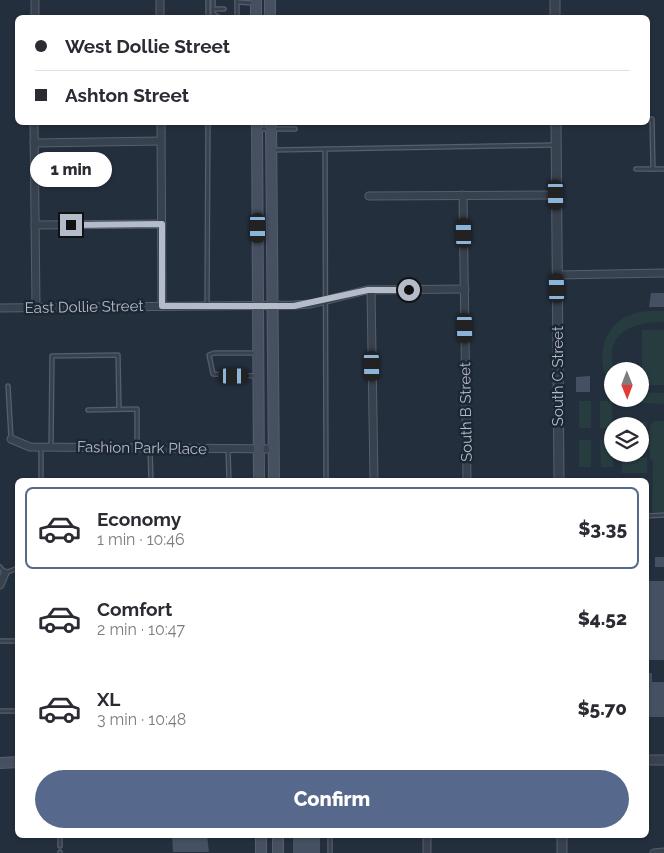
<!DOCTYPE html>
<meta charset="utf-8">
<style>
:root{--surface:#fff;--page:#f2f2f3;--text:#2b2b33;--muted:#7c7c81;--line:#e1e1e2;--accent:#56698c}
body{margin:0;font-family:Raleway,sans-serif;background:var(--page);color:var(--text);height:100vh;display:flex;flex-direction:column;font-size:19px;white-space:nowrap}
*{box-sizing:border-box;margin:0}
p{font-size:16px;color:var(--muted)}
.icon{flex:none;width:28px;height:28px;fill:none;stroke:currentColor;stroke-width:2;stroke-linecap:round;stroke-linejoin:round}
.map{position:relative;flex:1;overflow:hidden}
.details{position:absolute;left:15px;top:478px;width:634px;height:360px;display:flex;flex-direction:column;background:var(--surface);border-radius:8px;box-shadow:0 1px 4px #0004}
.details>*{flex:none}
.hud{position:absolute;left:15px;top:15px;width:635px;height:110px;border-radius:8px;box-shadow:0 1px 4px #0004;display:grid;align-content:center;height:110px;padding:0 20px;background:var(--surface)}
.needle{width:32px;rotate:179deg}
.controls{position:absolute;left:604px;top:362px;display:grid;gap:10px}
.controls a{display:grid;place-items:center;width:45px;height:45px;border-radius:50%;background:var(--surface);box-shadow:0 1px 4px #0004;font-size:25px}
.end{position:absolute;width:22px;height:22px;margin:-11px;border:6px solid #b4bcc9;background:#111;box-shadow:0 0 0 2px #111}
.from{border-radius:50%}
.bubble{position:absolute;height:35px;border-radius:18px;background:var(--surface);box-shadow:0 1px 4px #0004;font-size:16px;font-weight:800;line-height:35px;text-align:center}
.car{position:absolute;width:15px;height:30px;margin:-15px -8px;border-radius:6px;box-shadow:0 0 4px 1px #0007;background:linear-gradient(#222 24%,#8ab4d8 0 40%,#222 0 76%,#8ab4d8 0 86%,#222 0)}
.hud b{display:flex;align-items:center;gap:18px;height:48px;font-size:19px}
.hud b+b{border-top:1px solid var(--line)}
.hud i{width:12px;height:12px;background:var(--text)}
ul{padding:9px 0 0;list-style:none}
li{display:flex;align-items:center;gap:15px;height:82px;margin:0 10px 8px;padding:0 10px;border:2px solid transparent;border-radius:8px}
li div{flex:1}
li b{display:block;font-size:19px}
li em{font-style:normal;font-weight:800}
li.current{border-color:var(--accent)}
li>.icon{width:45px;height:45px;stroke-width:1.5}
.primary-button{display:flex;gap:10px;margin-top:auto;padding:10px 20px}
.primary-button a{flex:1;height:58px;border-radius:30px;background:var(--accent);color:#fff;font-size:20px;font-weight:800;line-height:58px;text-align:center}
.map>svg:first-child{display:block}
</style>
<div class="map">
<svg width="664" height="853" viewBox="0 0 664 853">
<rect width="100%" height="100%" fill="#242f3e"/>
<g fill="#263c3f">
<path d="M664 311V322C633 322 602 333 615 371H612V388C594 362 601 324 633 314 643 310 654 311 664 311Z"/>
<rect x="642" y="330" width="22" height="55"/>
<path d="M640 392 664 393V404L640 403 627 399H640Z"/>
<rect x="579" y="401" width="12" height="27"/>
<rect x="600" y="401" width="12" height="27"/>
<path d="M654 421H664V512H652L653 460 650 459V426Z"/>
<path d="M622 422H647V438H640V426H622Z"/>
<rect x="579" y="440" width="12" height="27"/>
<path d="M600 440H612L613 467H601Z"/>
<rect x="622" y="458" width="25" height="15"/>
</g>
<g fill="#455162">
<path d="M651 293H664V307H649Z"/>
<path d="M590 376V392H576V377Z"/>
<rect x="655" y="557" width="9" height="10"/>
<rect x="646" y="581" width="18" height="79"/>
<path d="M646 673H652V682H664V717H646Z"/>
<path d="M172 835H207L209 852H173Z"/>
<rect x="293" y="835" width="27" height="18"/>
</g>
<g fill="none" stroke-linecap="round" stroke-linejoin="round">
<g stroke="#565f6c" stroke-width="5.5">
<g id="service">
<path d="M208 0V18"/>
<path d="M213 0V14L220 18"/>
<path d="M237 0V18"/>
<path d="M237 2 253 3"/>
<path d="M213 9H224"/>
<path d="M648 120 652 119 653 169H664"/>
<path d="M258 129H295"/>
<path d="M325 149 326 480"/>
<path d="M274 150 555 145"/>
<path d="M636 169H653"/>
<path d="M207 305 208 122"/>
<path d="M255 376 213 374 209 355 214 353H255"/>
<path d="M8 386 11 438"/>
<path d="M88 410 137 409V447"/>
<path d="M51 447 52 356 118 355 119 409"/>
<path d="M41 448V480"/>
<path d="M150 448 151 480"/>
<path d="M228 449 229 480"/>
<path d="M646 516 664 515"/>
<path d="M0 567 5 573 18 568"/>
<path d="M0 641H18"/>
<path d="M0 711H18"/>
<path d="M60 835V846"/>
<path d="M330 835V853"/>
<path d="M60 852V853"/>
</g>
</g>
<g stroke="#565f6c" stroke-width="9">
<g id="minor">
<path d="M160 0V18"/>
<path d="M35 18V0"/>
<path d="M34 122 36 307"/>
<path d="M161 122 162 306"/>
<path d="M34 143 161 141"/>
<path d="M463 195 467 480"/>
<path d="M369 196 557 195"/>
<path d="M35 225 162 224"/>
<path d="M557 275 664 273"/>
<path d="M371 290 374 480"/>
<path d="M0 308 294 305 311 304 367 290 465 289"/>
<path d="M11 439 30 447 274 449"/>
<path d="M0 585 5 573"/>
<path d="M427 835V853"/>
<path d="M654 853 664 852"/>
</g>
</g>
<g stroke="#565f6c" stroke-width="11">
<g id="tertiary">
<path d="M555 0V18"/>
<path d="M556 122 559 480"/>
<path d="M646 760H664"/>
<path d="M562 853V835"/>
</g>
</g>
<g stroke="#565f6c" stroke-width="12">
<g id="secondary">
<path d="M256 0V18"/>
<path d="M270 0V18"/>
<path d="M257 122 259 480"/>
<path d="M271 122 274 480"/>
<path d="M0 763 18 762"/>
<path d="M278 835V853"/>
<path d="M261 853V835"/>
</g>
</g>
<use href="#service" stroke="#38414e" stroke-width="3"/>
<use href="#minor" stroke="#38414e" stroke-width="7"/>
<use href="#tertiary" stroke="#38414e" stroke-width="9"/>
<use href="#secondary" stroke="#465061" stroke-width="10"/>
</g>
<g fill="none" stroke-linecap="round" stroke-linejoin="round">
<path stroke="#b4bcc9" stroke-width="6" d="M71 225 162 224V306H294L368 290H409"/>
</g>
<g text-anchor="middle" stroke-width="5" stroke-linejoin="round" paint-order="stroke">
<g font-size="15" fill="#b4bcc9" stroke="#1d2633">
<text transform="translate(84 307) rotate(-1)" y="5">East Dollie Street</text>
<text transform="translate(558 376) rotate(-90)" y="5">South C Street</text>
<text transform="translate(466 412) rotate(-91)" y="5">South B Street</text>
<text transform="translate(142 448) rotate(1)" y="5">Fashion Park Place</text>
</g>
</g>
</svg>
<div class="controls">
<a><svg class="needle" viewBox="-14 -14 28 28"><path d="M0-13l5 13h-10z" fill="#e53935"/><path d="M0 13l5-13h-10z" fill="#7c7c81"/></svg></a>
<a><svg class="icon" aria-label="layers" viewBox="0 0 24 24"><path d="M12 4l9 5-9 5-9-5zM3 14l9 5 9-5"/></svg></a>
</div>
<i class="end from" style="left:409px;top:290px"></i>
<i class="end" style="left:71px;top:225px"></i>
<div class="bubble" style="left:30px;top:152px;width:82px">1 min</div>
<i class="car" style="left:556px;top:195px;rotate:179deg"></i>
<i class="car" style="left:258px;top:228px;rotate:180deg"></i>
<i class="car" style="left:464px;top:233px;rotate:359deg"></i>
<i class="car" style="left:557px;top:288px;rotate:359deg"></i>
<i class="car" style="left:465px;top:328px;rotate:179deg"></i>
<i class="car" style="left:372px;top:366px;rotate:179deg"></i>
<i class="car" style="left:234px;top:376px;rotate:90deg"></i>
<div class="hud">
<b><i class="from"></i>West Dollie Street</b>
<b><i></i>Ashton Street</b>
</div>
<section class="details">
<ul>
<li class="current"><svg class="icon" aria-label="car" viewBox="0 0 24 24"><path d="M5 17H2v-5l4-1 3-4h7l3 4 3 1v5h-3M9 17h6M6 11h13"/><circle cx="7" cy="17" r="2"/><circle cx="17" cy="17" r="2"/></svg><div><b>Economy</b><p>1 min · 10:46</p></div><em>$3.35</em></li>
<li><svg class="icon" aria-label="car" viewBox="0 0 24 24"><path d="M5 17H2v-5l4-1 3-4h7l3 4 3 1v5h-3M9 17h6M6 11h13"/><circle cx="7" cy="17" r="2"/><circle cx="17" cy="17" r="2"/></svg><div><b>Comfort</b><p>2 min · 10:47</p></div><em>$4.52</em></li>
<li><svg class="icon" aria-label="car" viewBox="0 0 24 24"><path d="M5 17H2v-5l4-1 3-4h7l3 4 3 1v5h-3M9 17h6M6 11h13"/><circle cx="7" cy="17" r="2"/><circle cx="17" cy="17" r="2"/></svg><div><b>XL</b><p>3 min · 10:48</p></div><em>$5.70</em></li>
</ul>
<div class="primary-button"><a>Confirm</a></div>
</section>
</div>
